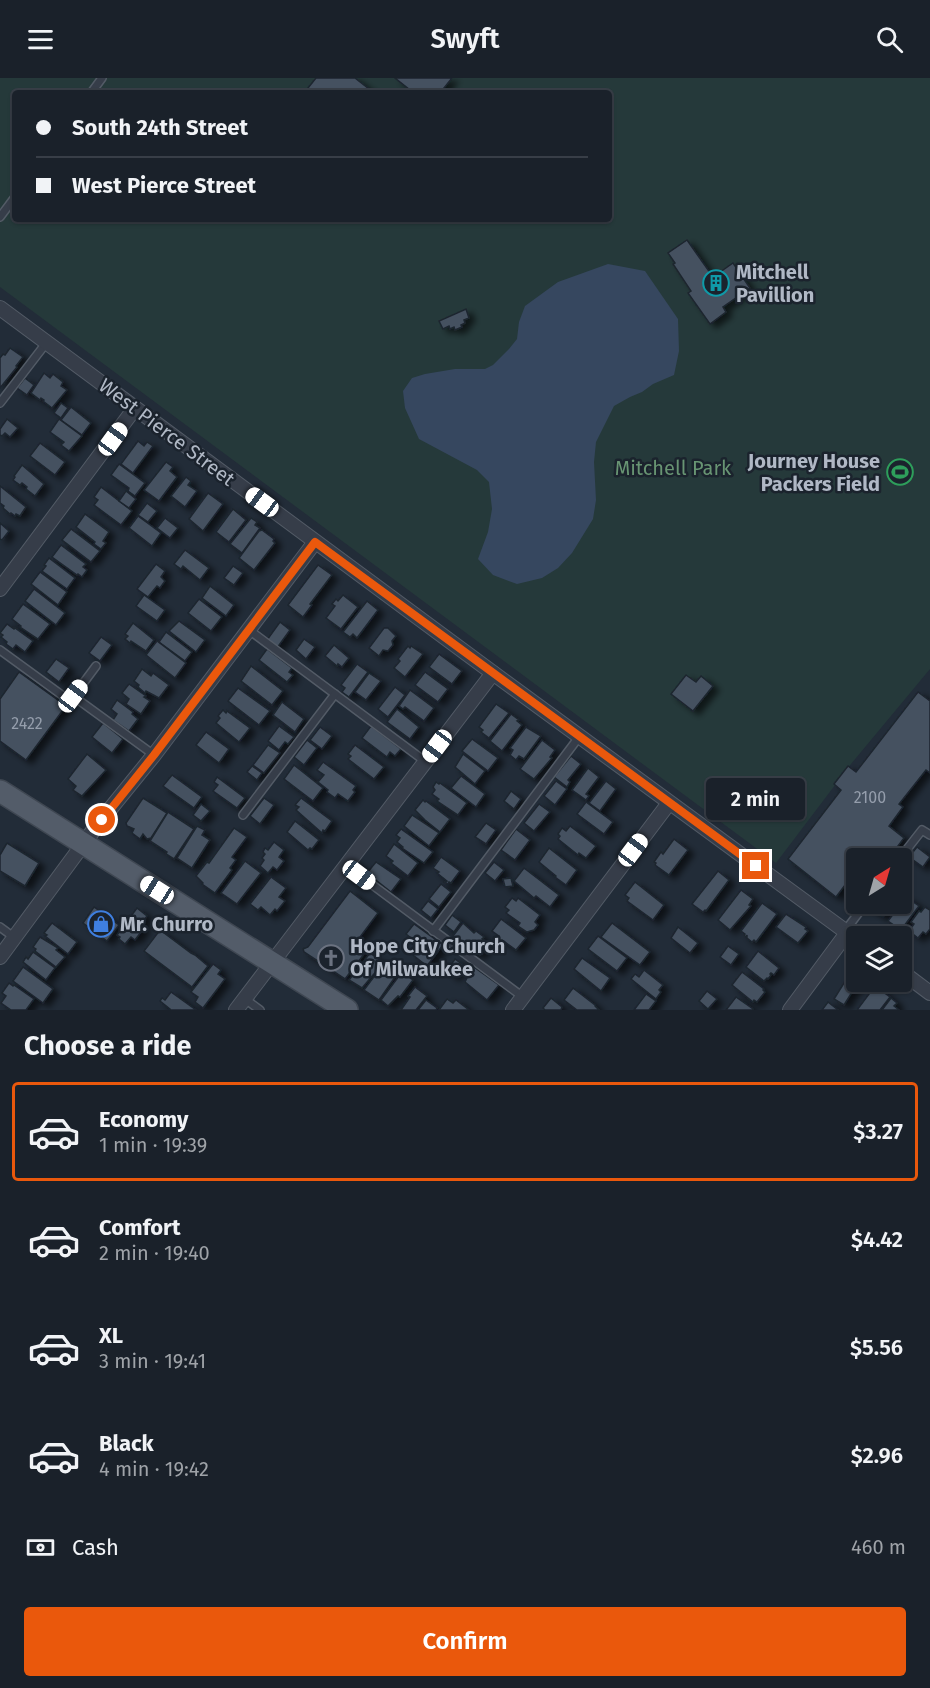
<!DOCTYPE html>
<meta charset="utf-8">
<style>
:root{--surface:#1a212a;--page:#232932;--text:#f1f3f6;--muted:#9fa3a8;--line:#383e47;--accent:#ea580c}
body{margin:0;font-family:"Fira Sans",sans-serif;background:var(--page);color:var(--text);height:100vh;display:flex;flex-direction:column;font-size:22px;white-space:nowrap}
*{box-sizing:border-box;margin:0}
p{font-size:20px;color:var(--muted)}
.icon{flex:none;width:33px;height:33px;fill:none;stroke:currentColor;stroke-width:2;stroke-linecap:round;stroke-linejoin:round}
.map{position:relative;height:932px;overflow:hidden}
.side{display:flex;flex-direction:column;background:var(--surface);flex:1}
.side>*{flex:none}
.guide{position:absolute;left:12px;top:12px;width:600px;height:132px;border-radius:6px;box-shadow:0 2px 4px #0004,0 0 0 2px var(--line);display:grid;align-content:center;height:132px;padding:0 24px;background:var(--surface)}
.needle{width:39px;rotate:37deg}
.fabs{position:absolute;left:846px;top:770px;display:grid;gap:12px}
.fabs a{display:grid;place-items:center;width:66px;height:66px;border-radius:6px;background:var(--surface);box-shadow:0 2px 4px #0004,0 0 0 2px var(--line);font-size:30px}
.end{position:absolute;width:27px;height:27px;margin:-14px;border:8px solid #ea580c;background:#fff;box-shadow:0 0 0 3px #fff}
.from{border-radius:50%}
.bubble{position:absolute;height:42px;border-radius:6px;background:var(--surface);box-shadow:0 2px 4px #0004,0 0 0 2px var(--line);font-size:20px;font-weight:600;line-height:42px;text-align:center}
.car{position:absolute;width:18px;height:36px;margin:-18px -9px;border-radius:8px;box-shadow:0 0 4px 2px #0007;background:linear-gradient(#fff 24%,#345 0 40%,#fff 0 76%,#345 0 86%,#fff 0)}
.guide b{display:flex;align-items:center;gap:21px;height:57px;font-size:22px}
.guide b+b{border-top:2px solid var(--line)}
.guide i{width:15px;height:15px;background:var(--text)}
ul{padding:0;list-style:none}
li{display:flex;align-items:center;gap:18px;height:99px;margin:0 12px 9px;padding:0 12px;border:3px solid transparent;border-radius:6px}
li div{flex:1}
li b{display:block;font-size:22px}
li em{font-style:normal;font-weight:600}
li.selected{border-color:var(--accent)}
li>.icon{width:54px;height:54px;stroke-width:1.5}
h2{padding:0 24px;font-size:27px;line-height:72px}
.pay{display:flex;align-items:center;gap:15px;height:66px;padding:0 24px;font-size:22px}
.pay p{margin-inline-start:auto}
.cta{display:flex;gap:12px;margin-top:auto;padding:12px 24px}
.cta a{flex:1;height:69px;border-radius:6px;background:var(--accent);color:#fff;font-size:24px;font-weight:600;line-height:69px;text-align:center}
header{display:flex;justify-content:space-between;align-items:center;height:78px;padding:0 24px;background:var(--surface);font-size:27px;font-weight:600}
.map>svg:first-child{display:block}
</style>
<header><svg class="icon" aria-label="menu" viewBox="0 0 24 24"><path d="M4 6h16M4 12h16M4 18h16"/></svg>Swyft<svg class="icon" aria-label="search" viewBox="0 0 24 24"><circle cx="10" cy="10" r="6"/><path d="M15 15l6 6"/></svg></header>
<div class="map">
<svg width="930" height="932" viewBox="0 0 930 932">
<defs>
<filter id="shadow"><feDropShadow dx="6" dy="4" stdDeviation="3" flood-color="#0009"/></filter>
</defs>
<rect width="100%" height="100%" fill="#222c38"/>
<path fill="#25393a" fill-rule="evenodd" d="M0 0H930V591L851 686 776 785 0 209ZM15 15H609V141H15Z"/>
<path fill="#36475f" d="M608 186 645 193 678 241 679 273 674 297 653 306 642 314 630 319 614 328 596 364 594 384 596 422 593 441 572 475 558 490 542 500 517 506 493 497 478 481 488 454 492 431 489 404 477 392 419 361 405 330 403 313 412 300 425 296 455 291H485L493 287 509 271 517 261 519 244 525 228 558 204Z"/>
<g fill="#455160" stroke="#1d252f" stroke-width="1.5" filter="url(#shadow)">
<path d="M316 0H355L374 15H314L308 10Z"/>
<path d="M395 0H452L440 15H414Z"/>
<path d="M687 162 713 199 733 185 750 210 723 229 726 234 710 246 688 215 691 213 673 186 675 185 668 175Z"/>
<path d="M466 231 469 240 464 242 465 245 461 247 462 249 455 252 454 249 450 251 449 248 443 251 439 243Z"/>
<path d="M10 270 23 279 16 288 17 289 0 310V280L3 276 5 277Z"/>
<path d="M44 295 50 300 53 296 63 304 61 308 67 312 52 330 43 323 44 322 41 320 40 322 31 315Z"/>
<path d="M25 300 34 307 27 317 17 310Z"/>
<path d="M61 325 68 330 61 340 54 335Z"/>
<path d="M71 329 91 345 82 357 61 342Z"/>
<path d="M7 341 18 350 10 359 5 355 2 358 0 357V351Z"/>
<path d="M59 341 82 358 69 373 61 367 64 364 50 354Z"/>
<path d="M138 363 144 368 147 364 153 368 133 395 121 386Z"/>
<path d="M40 365 65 384 55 397 30 378Z"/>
<path d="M166 384 173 389 170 393 177 399 159 423 144 412Z"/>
<path d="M119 386 145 405 135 418 128 413 129 410 111 397Z"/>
<path d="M22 387 44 406 35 418 26 411 27 409 22 405 20 407 13 402 15 399 14 398Z"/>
<path d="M186 399 191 403 188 407 197 413 185 429 171 418Z"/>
<path d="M0 408 26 429 20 438 16 436 15 438 11 435 10 436 3 430 4 428 0 425Z"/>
<path d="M101 409 132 433 121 447 94 427 98 422 94 419Z"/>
<path d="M126 413 136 421 129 430 119 423Z"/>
<path d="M208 415 223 426 203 453 189 441Z"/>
<path d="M147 425 157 433 148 444 138 437Z"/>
<path d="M233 431 246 442 229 464 216 454Z"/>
<path d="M85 436 109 454 103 463 106 465 101 471 94 466 95 464 76 449Z"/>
<path d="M138 438 161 455 152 468 129 450Z"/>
<path d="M165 440 178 450 170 460 157 450Z"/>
<path d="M251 440 257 444 255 447 260 450 242 475 230 466Z"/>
<path d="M0 445 9 453 2 462 0 461Z"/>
<path d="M71 451 100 473 91 484 62 462Z"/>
<path d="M262 452 274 461 273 463 275 465 254 492 239 480 259 453Z"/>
<path d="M61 467 86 486 83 489 87 492 82 499 78 496 77 497 52 479Z"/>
<path d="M185 472 209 490 200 502 183 488 181 491 174 486Z"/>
<path d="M49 480 75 500 67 511 42 493 46 488 44 487Z"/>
<path d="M156 486 165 493 161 499 165 503 160 510 157 508 148 519 137 511Z"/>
<path d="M318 487 332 497 310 526 312 527 303 539 288 527Z"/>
<path d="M233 488 243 495 234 507 224 500Z"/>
<path d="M40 494 67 514 58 527 31 506Z"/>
<path d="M210 508 234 527 226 538 202 520Z"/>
<path d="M34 511 65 535 56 547 25 523Z"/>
<path d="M144 517 165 532 157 543 136 528Z"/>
<path d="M343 517 358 529 341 551 326 540 335 528 332 526 336 521 338 523Z"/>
<path d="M199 521 222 539 211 553 188 535Z"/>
<path d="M367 523 378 532 357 560 353 556 350 559 343 554Z"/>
<path d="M23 526 50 546 38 561 20 549 21 548 12 541Z"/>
<path d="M179 543 205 562 196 574 169 553Z"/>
<path d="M280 544 290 552 277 570 267 562Z"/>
<path d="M133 545 154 562 146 573 131 563 130 565 125 561 128 558 125 556Z"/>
<path d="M7 546 14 551 15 550 33 563 25 574 16 567 13 571 6 566 7 564 1 559 3 557 0 555Z"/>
<path d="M384 550H388L396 558 392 563 393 567 388 573 383 572 379 578 369 570Z"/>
<path d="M166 554 192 574 185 583 159 564Z"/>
<path d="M101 559 112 567 100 583 89 575Z"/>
<path d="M304 561 315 569 306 581 296 572Z"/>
<path d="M157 563 186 585 175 600 146 577Z"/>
<path d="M334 567 349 580 342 589 338 586 337 588 325 578Z"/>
<path d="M408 568 410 570 411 568 423 576 405 599 394 590 400 583 398 581Z"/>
<path d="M267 571 292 590 289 594 293 597 287 604 259 582Z"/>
<path d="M439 576 462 593 452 606 429 589Z"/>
<path d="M56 581 69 590 59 604 46 594Z"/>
<path d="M357 586 368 594 349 619 342 614 345 610 341 607Z"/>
<path d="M251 588 283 613 272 627 241 603Z"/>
<path d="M142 591 151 598 153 595 169 607 159 620 146 613 145 615 138 609 139 607 134 603Z"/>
<path d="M19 594 66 628 26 682 0 663V621Z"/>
<path d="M425 594 448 611 438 624 415 607Z"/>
<path d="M369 595 381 603 366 622 355 614Z"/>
<path d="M686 597 696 604 701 598 713 608 693 633 671 616Z"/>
<path d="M129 606 146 618 144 619 150 623 141 636 126 626 129 621 122 615Z"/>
<path d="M395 609 405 617 388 639 378 631Z"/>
<path d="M238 610 270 633 259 647 228 623Z"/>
<path d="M410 612 434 630 424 643 405 629 403 631 399 628Z"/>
<path d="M918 614 930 623V695L926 692 899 726 903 729 889 748 904 760 889 780H856V796L855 794 836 819 788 781 841 712 834 706 848 688 856 694Z"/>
<path d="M117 622 133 634 132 636 138 641 129 653 113 642 117 636 111 631Z"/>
<path d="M282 624 304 641 295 654 273 637Z"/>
<path d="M496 626 509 635 489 660 481 654 483 652 479 649Z"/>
<path d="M397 631 419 649 410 661 387 644Z"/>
<path d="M223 632 226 635 227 633 250 650 239 664 216 645 220 640 218 638Z"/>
<path d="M511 636 519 642 517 643 522 647 502 673 490 663Z"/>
<path d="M103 645 123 661 112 675 92 659Z"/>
<path d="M279 648 294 659 288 666 285 664 279 672 268 663Z"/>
<path d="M371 648 401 671 395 678 390 674 387 679 362 660Z"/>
<path d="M320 649 332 658 322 671 310 662Z"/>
<path d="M526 649 541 658 524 681 519 678 516 682 510 677 513 672 510 670Z"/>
<path d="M206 654 229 671 219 685 196 667Z"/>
<path d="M472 661 498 680 488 693 462 673Z"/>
<path d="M307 662 317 670 304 687 294 679Z"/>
<path d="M542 662 555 672 550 679 552 680 534 701 520 691Z"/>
<path d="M268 667 280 675 264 695 253 687Z"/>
<path d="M355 667 384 689 374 701 348 681 351 678 348 676Z"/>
<path d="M87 676 106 692 82 718 73 712 76 708 68 701Z"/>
<path d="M463 676 485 693 475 706 455 689Z"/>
<path d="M571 678 581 686 568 702 570 704 567 709 554 699Z"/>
<path d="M323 684 356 708 353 712 355 714 348 723 338 716 335 720 327 714 328 712 318 704 324 697 317 692Z"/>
<path d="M294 687 323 710 313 723 284 701Z"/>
<path d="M252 688 262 695 257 702 247 694Z"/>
<path d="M588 690 599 699 586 716 589 718 586 722 572 712Z"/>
<path d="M172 697 202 719 194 730 163 708Z"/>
<path d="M461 698 485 716 476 729 451 710Z"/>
<path d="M217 699 245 720 237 730 213 713 218 707 214 704Z"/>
<path d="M556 703 567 711 555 727 544 718Z"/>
<path d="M606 703 616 711 600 733 589 725Z"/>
<path d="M436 704 439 706 440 705 467 725 458 737 437 723 439 721 432 716 435 712 433 709Z"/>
<path d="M511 713 521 721 514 731 504 723Z"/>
<path d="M143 720 167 735 151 760 147 761 143 756 140 761 132 755 134 751 127 748 126 745Z"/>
<path d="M264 720 274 727 260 746 250 738Z"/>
<path d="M301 720 332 743 325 753 323 752 322 755 296 732 299 729 295 727Z"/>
<path d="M423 722 425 724 426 723 450 741 440 754 425 742 415 732Z"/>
<path d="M586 724 613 744 604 756 577 736Z"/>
<path d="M201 726 210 733 201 743 193 737Z"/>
<path d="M539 726 550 734 534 753 524 745Z"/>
<path d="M168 734 194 751 174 781 166 776 167 774 150 763Z"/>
<path d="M412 737 439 755 429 768 404 748Z"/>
<path d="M295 743 319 762 312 771 310 770 308 772 287 754Z"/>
<path d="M486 745 496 752 486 766 475 759Z"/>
<path d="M197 748 205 752 202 757 210 762 192 790 177 780Z"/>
<path d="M570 748 596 768 586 780 579 775 578 777 558 761 560 758 558 756 562 750 566 753Z"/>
<path d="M234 750 247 759 232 779 236 782 230 790 232 792 215 815 202 806 203 805 196 798 207 784 209 785Z"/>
<path d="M401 751 433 774 424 785 402 770 403 769 397 764 400 760 396 757Z"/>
<path d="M516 751 530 762 515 782 501 772Z"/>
<path d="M674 761 688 772 669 797 655 787 656 785 654 784 661 774 663 776Z"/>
<path d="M274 764 284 772 279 779 284 783 277 792 273 789 268 795 260 788 264 782 262 780 265 776 263 774 265 770 268 772Z"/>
<path d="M7 765 39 785 25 808 0 793V777Z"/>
<path d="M394 766 418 785 408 798 391 785 393 783 386 778Z"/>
<path d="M917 769 930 779 923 789 909 779Z"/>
<path d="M549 770 577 792 566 807 555 799 556 798 539 784Z"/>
<path d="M441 779 460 793 451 805 449 804 448 806 445 804 447 803 437 795 439 794 433 790Z"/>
<path d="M245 783 261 795 237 826 221 815Z"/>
<path d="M376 784 401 801 391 814 367 795Z"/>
<path d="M494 784 504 792 495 803 485 795Z"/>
<path d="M524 790 559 817 550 829 536 818 534 820 514 803Z"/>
<path d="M718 793 729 802 706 833 705 832 703 834 692 826Z"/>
<path d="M271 799 286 810 279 819 285 823 277 833 275 831 270 837 261 829 258 832 250 826Z"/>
<path d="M511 800 513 808 505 809 503 801Z"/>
<path d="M635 804 664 827 653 842 627 823 629 820 625 817Z"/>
<path d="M441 806 451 814 439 829 429 821Z"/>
<path d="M741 812 753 821 749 827 751 828 730 852 718 842Z"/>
<path d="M350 813 378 835 357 863 368 871 345 901 304 874 303 871 308 869Z"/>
<path d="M906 819 919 828 901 852 888 843Z"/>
<path d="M512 820 516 823 518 820 540 837 535 844 538 847 534 852 527 854 518 848 520 845 506 835 509 832 505 829Z"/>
<path d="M428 823 438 831 431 840 421 832Z"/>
<path d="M762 825 777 836 756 864 754 862 752 864 747 860V857L746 859 744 857 745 856 741 853Z"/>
<path d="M875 825H893L883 839 871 830Z"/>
<path d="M94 829 119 847 107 863 83 845Z"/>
<path d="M925 829 930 832V851L926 856 923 854 918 860 909 853 914 846 911 844 919 833 921 834Z"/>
<path d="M137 830 147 838 141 847 144 850 135 862 131 859 125 866 119 861 120 859 117 857Z"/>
<path d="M786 836 806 849 805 851 808 853 798 865 776 849Z"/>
<path d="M452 837 461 844 454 854 445 847Z"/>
<path d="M501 841 526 860 516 872 502 862 501 863 497 860 499 858 492 853Z"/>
<path d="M52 845 77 864 68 876 45 858 47 857 44 855Z"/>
<path d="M463 845 474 855 476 853 484 859 482 861 485 863 483 866 486 868 480 877 475 874 474 876 453 858Z"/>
<path d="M612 845 650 874 640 887 601 859Z"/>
<path d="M414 846 443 867 427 888 413 877 420 867 406 856Z"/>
<path d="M678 849 698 865 690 875 671 860Z"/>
<path d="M160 852 191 875 195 877 208 888 192 909 144 873Z"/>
<path d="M598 858 627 880 617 893 588 871Z"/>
<path d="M40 859 58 870 56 872 65 879 56 889 35 873 36 871 33 869Z"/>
<path d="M728 868 739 876 731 887 720 879Z"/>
<path d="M758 873 779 890 774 897 771 895 770 896 771 897 768 901 767 900 764 903 746 889Z"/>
<path d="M33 874 55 890 46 902 23 884 26 879 28 881Z"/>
<path d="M370 875 381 883 376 889 379 890 362 910 349 902Z"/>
<path d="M582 880 610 900 601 913 574 891Z"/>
<path d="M455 881 463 887 454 899 447 893Z"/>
<path d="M389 884 400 892 379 922 364 912 376 896 378 898Z"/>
<path d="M213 886 221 892 218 896 225 901 203 930 195 924 198 919 191 914Z"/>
<path d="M471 887 499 907 487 922 465 904 467 900 464 897Z"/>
<path d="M23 889 53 911 43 925 13 903Z"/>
<path d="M644 892 663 907 659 912 661 914 656 921 631 901 635 896 639 899Z"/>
<path d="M402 894 413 902 400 919 398 918 388 928 381 922Z"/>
<path d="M742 894 764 911 763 912 765 914 757 924 754 922 753 924 732 907Z"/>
<path d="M849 897 859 903 844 927 834 921Z"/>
<path d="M9 905 13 908 14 907 34 921 26 932H11L1 925 6 918 2 915Z"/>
<path d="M875 908 890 919 880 932H857Z"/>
<path d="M415 909 427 918 416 932H401L410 919 408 918Z"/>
<path d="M573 910 595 927V928L599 932H577L564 922Z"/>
<path d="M707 913 717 921 708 931 699 923Z"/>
<path d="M171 914 196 932H169L170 931 160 923 162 920 165 922Z"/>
<path d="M646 916 656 923 649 932H634Z"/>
<path d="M736 919 753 931 752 932H726Z"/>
<path d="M551 920 562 929 561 932H545L543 930Z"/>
<path d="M891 920 897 925 894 928 899 932H882Z"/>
<path d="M447 921 453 925 456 922 469 932H439Z"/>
<path d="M426 922 437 930 436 932H418Z"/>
<path d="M828 924 838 932H822Z"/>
</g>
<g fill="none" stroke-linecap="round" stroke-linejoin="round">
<g stroke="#535b66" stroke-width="10">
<g id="lane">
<path d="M91 15 102 0"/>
<path d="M0 139 15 119"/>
<path d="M0 325 47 264"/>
<path d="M249 552 426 684"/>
<path d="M0 572 70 623 96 588"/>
<path d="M73 618 154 677"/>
<path d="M243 737 335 616"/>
<path d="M900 780 922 752 930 757"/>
<path d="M347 788 523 919"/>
<path d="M0 849 15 860"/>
<path d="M433 853 579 659"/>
<path d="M845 853 866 825"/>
<path d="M245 921 260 932"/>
</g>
</g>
<g stroke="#535b66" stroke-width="16">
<g id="street">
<path d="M0 230 493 595 856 861"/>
<path d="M0 511 135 330"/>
<path d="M0 879 98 746 154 677 315 464"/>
<path d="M902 894 930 915"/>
<path d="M236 932 493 595"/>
<path d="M513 932 669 725"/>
<path d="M790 932 847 855"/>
</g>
</g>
<g stroke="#3f4752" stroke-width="24">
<path id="primary" d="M0 713 347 932"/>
</g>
<use href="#lane" stroke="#363d49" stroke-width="7"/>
<use href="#street" stroke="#363d49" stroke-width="14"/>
<use href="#primary" stroke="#535c69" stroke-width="21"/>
</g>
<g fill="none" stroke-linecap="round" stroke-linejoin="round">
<path stroke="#ea580c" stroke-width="8" d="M102 742 154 677 315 464 756 788"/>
</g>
<defs>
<g id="building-ring" transform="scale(1.35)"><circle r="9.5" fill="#1b232d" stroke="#0f9aa8" stroke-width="1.5"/><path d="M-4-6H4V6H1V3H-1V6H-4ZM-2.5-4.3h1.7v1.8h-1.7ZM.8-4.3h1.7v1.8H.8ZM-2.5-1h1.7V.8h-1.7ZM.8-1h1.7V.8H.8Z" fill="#0f9aa8"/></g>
<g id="stadium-ring" transform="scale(1.35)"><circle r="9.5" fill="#1b232d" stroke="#2e9e5b" stroke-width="1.5"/><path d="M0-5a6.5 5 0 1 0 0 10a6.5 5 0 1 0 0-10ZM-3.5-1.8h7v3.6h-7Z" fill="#2e9e5b"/></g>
<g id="shop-ring" transform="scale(1.35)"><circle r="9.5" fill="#1b232d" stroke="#3f7fe0" stroke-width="1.5"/><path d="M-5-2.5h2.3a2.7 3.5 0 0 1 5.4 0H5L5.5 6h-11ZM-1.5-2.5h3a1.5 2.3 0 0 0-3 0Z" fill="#3f7fe0"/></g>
<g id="church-ring" transform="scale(1.35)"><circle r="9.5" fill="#1b232d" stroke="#6b7280" stroke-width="1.5"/><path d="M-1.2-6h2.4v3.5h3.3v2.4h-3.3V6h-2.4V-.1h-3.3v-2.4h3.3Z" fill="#6b7280"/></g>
</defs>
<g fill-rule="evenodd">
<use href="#building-ring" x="716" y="205"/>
<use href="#stadium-ring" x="900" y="394"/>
<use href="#shop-ring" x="101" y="846"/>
<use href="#church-ring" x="331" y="880"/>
</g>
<g text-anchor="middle" stroke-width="5" stroke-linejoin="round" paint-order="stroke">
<g font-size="16" fill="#959eac">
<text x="27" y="651">2422</text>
<text x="870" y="725">2100</text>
</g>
<g font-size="20" font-weight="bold" fill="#b0b8c5" stroke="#1b232d" text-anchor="start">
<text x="736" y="201">Mitchell<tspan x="736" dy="23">Pavillion</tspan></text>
<text x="880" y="390" text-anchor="end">Journey House<tspan x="880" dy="23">Packers Field</tspan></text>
<text x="120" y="853">Mr. Churro</text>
<text x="350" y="875">Hope City Church<tspan x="350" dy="23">Of Milwaukee</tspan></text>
</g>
<g font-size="20" fill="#b0b8c5" stroke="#1b232d">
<text transform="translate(167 354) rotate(37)" y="7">West Pierce Street</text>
</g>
<g font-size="20" fill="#689573" stroke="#1b232d">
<text x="673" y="397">Mitchell Park</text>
</g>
</g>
</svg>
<div class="fabs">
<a><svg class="needle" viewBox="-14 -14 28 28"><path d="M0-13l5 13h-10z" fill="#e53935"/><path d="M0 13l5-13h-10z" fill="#9fa3a8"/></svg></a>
<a><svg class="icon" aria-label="layers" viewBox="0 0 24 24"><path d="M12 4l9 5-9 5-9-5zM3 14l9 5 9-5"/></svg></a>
</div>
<i class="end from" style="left:102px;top:742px"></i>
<i class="end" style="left:756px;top:788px"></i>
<div class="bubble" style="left:706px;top:700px;width:99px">2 min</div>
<i class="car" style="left:113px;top:361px;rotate:36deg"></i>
<i class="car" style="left:262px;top:424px;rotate:306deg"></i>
<i class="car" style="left:73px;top:618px;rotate:37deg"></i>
<i class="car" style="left:437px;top:668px;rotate:217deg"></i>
<i class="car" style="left:633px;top:772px;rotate:37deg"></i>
<i class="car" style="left:359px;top:797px;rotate:127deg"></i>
<i class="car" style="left:157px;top:812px;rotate:302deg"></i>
<div class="guide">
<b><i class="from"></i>South 24th Street</b>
<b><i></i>West Pierce Street</b>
</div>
</div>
<section class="side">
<h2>Choose a ride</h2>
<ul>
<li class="selected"><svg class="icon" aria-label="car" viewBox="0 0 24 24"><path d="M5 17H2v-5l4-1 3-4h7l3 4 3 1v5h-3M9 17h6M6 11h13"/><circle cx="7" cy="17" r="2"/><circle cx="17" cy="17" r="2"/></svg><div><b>Economy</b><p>1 min · 19:39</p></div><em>$3.27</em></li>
<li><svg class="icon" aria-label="car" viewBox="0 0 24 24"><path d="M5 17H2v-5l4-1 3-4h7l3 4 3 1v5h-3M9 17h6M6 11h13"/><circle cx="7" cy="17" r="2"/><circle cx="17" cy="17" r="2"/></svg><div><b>Comfort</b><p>2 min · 19:40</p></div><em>$4.42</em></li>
<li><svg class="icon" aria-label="car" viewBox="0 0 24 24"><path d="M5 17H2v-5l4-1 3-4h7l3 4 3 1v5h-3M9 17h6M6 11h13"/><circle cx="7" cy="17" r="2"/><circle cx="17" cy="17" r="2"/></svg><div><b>XL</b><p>3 min · 19:41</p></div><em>$5.56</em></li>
<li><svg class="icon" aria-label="car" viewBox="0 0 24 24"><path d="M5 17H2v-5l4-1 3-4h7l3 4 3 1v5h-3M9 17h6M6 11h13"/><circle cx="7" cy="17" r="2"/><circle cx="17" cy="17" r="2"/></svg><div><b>Black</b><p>4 min · 19:42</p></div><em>$2.96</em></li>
</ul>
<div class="pay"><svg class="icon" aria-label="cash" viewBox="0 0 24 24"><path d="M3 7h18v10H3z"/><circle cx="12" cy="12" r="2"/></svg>Cash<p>460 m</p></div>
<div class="cta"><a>Confirm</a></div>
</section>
